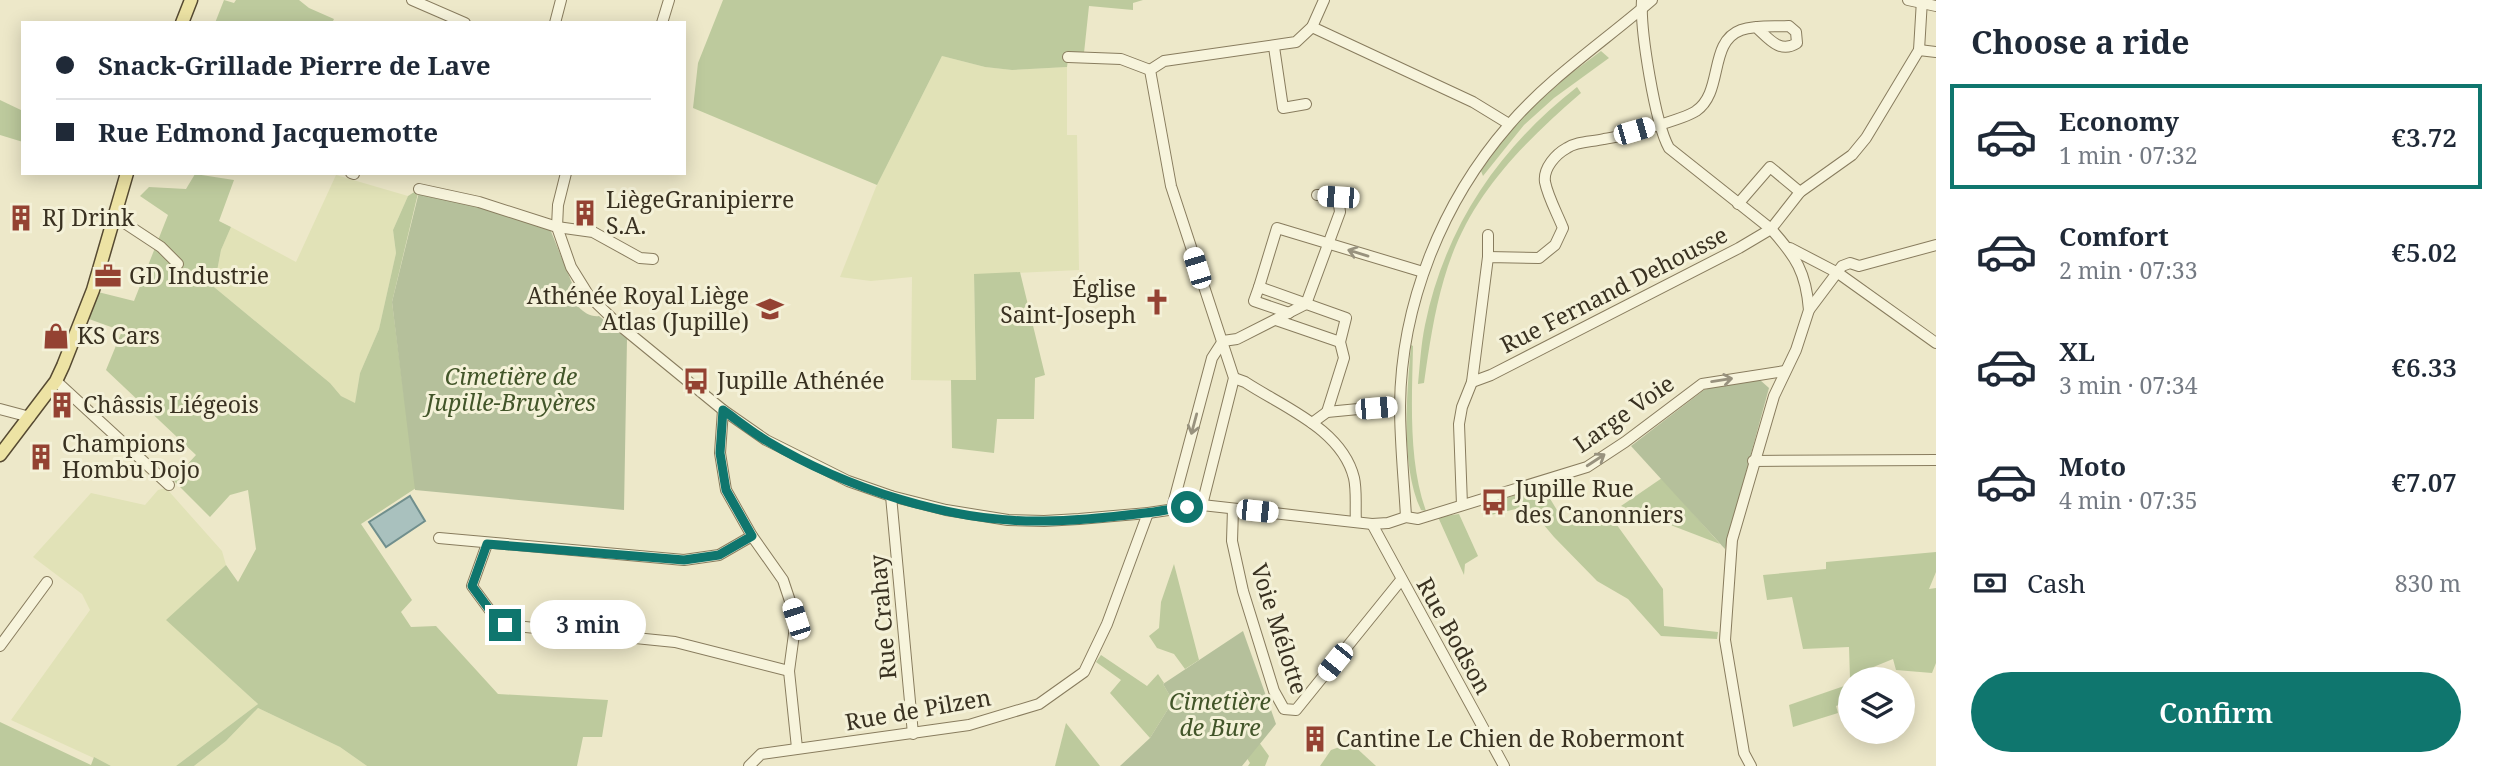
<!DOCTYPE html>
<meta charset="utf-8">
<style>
:root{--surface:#fff;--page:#f2f2f3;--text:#1f2937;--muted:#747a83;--line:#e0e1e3;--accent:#0f766e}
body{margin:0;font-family:"Noto Serif",serif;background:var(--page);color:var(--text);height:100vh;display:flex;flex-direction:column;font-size:26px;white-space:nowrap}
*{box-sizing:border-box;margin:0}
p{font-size:23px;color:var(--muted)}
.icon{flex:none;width:38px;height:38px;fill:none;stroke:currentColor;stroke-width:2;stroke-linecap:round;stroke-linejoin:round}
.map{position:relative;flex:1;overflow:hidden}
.drawer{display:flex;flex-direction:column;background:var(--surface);width:560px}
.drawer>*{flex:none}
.top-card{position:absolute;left:21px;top:21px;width:665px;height:154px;border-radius:0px;box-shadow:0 4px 18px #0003;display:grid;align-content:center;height:154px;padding:0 35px;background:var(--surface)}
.tools{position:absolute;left:1838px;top:667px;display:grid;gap:14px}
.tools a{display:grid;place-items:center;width:77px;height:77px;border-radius:50%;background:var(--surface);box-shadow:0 4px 18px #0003;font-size:35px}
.end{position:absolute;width:32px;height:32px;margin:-16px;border:9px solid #0f766e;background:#fff;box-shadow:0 0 0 4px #fff}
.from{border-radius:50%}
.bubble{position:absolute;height:49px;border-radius:24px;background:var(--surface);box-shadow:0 4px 18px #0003;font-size:23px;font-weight:600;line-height:49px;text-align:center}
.car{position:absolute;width:21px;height:42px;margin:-21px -10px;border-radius:9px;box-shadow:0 0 5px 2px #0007;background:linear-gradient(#fff 24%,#345 0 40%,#fff 0 76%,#345 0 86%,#fff 0)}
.top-card b{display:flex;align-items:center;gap:24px;height:66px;font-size:26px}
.top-card b+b{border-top:2px solid var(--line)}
.top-card i{width:18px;height:18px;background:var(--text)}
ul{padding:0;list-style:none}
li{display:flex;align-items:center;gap:21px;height:105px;margin:0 14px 10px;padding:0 21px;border:4px solid transparent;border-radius:0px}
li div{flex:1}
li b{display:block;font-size:26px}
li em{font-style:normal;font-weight:600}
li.current{border-color:var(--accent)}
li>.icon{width:63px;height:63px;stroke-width:1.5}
h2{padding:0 35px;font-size:32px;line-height:84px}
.pay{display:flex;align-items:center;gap:18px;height:77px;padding:0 35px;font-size:26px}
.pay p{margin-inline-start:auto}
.button{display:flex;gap:14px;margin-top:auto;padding:14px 35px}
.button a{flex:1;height:80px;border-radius:42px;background:var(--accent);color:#fff;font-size:28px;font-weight:600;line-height:80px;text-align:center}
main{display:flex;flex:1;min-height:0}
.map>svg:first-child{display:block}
</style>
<main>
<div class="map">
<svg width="1936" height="766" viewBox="0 0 1936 766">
<rect width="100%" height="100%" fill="#ede8c9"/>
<g fill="#e1e2b7">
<path d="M942 56 985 67 1012 70 1067 67V135H1077L1079 270 974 275 976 381 911 380 912 277 871 281 840 277 876 187Z"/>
<path d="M336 175 408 196 393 230 396 253 379 329 360 373 355 404 341 396 330 383 214 287 221 250 231 227 296 262Z"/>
<path d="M166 488 222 551 226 565 167 620 258 704 176 766H111L11 720 90 610 82 594 33 557 91 493 145 505 158 490Z"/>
<path d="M258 708 340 747 367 766H194L226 741Z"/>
</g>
<g fill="#bdca9d">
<path d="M224 0 234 3 236 0H299L309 8 334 19 332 23H215Z"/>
<path d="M723 0H1143L1133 3V10L1089 6 1084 53 1069 52 1067 67 1012 70 985 67 942 56 877 185 693 108 698 63Z"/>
<path d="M1601 51 1609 58 1554 98 1524 125 1483 176 1481 171 1516 122 1569 75Z"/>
<path d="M1577 87 1581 93C1520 146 1467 198 1444 279 1434 313 1429 348 1424 383L1418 384C1420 364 1421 344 1425 325 1445 227 1499 148 1577 87Z"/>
<path d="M0 100 23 111V142L0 135Z"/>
<path d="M195 174 234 180 219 221 231 227 221 250 214 287 330 383 341 396 355 403 360 373 379 329 396 253 393 230 408 196 419 189 392 302 416 488 361 524 412 600 401 612 411 627 436 626 498 694 608 700 602 737H583L577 766H367L340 747 258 708 226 741 194 766H176L258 704 166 620 226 565 238 582 256 549 248 490 230 495 210 517 173 480 196 455 106 370 122 331 89 319 98 292 134 301 168 215 140 196 149 187 186 189Z"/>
<path d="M1020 272 1045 375 1035 378 1034 419H997L994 453 952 448 951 380H976L974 274Z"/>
<path d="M1411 345 1413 346C1412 398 1408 461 1426 511L1421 510C1400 466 1407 393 1411 345Z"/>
<path d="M1662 478 1720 544 1621 506Z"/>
<path d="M1543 487 1566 525 1609 514 1663 589 1664 626 1718 632 1717 639 1661 636 1628 599 1597 581 1554 537 1528 506 1487 516 1483 505Z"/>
<path d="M1459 514 1478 556 1465 564 1464 575 1438 517Z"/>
<path d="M1936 552V572L1929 589 1936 588V663L1932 673 1896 670 1893 659 1866 670V679H1850L1849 647 1803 649 1792 597 1767 600 1763 575 1826 569V562Z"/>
<path d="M1174 564 1199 660 1185 669 1174 654 1157 648 1149 636 1159 628 1161 602Z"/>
<path d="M1101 655 1147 686 1158 674 1164 683 1163 684 1173 701 1150 738 1110 693 1121 680 1096 662Z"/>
<path d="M1850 684V701L1836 706 1838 713 1793 727 1789 705Z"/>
<path d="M0 722 91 765 94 757 111 766H0Z"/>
<path d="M1066 723 1100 766H1055Z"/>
<path d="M1256 738 1269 756 1265 766H1248L1250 763 1243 752Z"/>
<path d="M1351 743 1376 766H1320L1331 750Z"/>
</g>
<g fill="#b5c09b">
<path d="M419 192 502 212 550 229 572 283 568 289C572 302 585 318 599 316L627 339 624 510 415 490 392 302Z"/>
<path d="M1760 380 1769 388 1725 549 1631 446 1704 390 1714 387Z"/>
<path d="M1243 631 1276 724 1242 766H1120L1150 738 1173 701 1163 684Z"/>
</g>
<path fill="#a9c1be" stroke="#708f8d" stroke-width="2" d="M410 496 425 521 386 547 369 522Z"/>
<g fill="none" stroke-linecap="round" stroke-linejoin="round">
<g stroke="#887c5e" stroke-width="12">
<g id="minor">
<path d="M412 0 465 23"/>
<path d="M1642 0C1640 30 1655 123 1669 148L1771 229C1796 257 1806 272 1809 310"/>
<path d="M1908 0 1936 6"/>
<path d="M555 23 561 0"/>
<path d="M662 23 669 0"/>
<path d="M1312 27 1473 102 1509 124"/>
<path d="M1274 47 1283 108 1306 104"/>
<path d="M1919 50 1936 52"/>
<path d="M1068 57 1121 59 1150 70"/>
<path d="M351 173 354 174"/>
<path d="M566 173 558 205 557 227 571 267 589 296 618 324 723 410 766 440 848 481 891 496 946 510 1008 520 1044 521 1079 519 1148 513 1202 505 1372 524 1388 523 1406 517 1418 519 1587 467 1625 442 1702 384 1785 371"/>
<path d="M419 189 479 202 557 227 593 232 640 258 653 259"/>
<path d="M1738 204 1770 167 1800 192"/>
<path d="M114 216 161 247 178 264"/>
<path d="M1790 248 1838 273 1936 343"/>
<path d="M1488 257V235"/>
<path d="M1259 287 1277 228 1423 272"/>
<path d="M1289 313 1254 301 1259 287 1346 318 1340 342 1344 358 1327 412"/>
<path d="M1276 320 1340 342"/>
<path d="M1223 341 1237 339 1306 304 1340 212 1338 197 1317 195"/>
<path d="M1234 378 1245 382C1283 407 1342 429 1354 478 1357 491 1355 508 1356 522"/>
<path d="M56 381 169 485"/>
<path d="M1472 382 1491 375 1739 248 1771 229 1800 192 1852 155 1866 138 1919 50 1922 0"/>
<path d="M0 409 30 417"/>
<path d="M723 410 720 453 726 490 752 536 783 580 796 619 789 671 797 748"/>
<path d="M1312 423 1327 412 1400 405"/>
<path d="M1753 461 1936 460"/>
<path d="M891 496 913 734"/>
<path d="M1202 505 1234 378 1171 186 1150 70 1164 61 1296 42 1312 27 1324 0"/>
<path d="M1462 505 1459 424 1462 407 1472 382 1488 257 1539 258 1555 245 1563 228C1557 213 1548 197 1545 182 1543 168 1556 154 1567 148 1577 141 1592 142 1604 139 1619 137 1685 119 1696 111 1724 92 1708 42 1741 30 1756 25 1774 27 1789 26L1796 32 1797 43C1780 54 1769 39 1756 27"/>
<path d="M1172 508 1212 358 1223 341"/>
<path d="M1233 509 1232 541 1243 591 1274 691 1284 709 1296 710 1401 580"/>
<path d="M1406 517C1404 480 1400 443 1400 406 1401 304 1442 202 1509 125 1548 79 1606 40 1652 0"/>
<path d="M1372 524 1504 766"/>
<path d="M439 538 684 560 719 555 752 536"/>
<path d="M487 544 472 586 497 620 505 625 675 642 789 671"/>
<path d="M0 646 47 582"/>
<path d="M749 766 761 754 969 725 1039 704 1084 672 1107 624 1148 513"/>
<path d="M1751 766 1744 753 1725 640 1732 540 1774 396 1796 350 1809 310 1842 266 1850 263 1859 266 1936 245"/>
</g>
</g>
<g stroke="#564a32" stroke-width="15">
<g id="major">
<path d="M182 23 191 0"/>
<path d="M0 455 56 381 63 366 93 290 127 173"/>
</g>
</g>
<use href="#minor" stroke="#f7f4dc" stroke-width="10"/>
<use href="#major" stroke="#ede3a4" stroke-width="12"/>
</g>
<defs><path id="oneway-shaft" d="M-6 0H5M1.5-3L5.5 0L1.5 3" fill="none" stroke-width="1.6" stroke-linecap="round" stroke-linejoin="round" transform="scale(1.75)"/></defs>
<g stroke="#98927e">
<use href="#oneway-shaft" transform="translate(1358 253) rotate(-163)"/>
<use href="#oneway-shaft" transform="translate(1722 380) rotate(-9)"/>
<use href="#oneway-shaft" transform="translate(1194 424) rotate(105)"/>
<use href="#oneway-shaft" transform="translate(1596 460) rotate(-33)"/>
</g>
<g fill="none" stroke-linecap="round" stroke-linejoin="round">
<path stroke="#0f766e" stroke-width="9" d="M505 625 497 620 472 586 487 544 684 560 719 555 752 536 726 490 720 453 723 410C737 420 752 432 767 441 845 488 952 523 1044 521 1078 521 1112 517 1145 513 1159 512 1173 508 1187 507"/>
</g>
<defs>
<g id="building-bare" transform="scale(2.1)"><path d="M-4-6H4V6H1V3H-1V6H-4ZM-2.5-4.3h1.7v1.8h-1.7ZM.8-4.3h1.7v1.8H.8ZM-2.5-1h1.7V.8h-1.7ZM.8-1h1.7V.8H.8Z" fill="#944232" stroke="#f4f1d8" stroke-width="2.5" paint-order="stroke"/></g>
<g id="office-bare" transform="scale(2.1)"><path d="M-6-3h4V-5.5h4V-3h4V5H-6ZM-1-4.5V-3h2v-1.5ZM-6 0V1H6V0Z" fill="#944232" stroke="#f4f1d8" stroke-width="2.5" paint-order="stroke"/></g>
<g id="church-bare" transform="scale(2.1)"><path d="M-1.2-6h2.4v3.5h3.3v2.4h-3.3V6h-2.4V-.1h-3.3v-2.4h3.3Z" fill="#944232" stroke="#f4f1d8" stroke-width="2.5" paint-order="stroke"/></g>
<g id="school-bare" transform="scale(2.1)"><path d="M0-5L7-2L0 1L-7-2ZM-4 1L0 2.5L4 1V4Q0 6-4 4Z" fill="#944232" stroke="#f4f1d8" stroke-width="2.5" paint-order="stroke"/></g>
<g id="shop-bare" transform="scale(2.1)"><path d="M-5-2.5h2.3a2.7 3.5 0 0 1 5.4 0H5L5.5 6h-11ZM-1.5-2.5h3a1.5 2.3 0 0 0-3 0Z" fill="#944232" stroke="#f4f1d8" stroke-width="2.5" paint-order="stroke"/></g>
<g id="bus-bare" transform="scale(2.1)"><path d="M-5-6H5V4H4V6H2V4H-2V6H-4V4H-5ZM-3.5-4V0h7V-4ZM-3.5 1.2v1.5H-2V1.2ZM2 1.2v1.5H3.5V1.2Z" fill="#944232" stroke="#f4f1d8" stroke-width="2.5" paint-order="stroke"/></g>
</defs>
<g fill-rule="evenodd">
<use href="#building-bare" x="585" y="213"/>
<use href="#building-bare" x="21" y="218"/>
<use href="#office-bare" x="108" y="276"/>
<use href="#church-bare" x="1157" y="302"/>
<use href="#school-bare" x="770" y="309"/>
<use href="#shop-bare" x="56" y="336"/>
<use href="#bus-bare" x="696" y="381"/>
<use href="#building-bare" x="62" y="405"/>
<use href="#building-bare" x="41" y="457"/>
<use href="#bus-bare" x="1494" y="502"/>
<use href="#building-bare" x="1315" y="739"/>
</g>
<g text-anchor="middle" stroke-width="6" stroke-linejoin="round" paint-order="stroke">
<g font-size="23" fill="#393121" stroke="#f4f1d8" text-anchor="start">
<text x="606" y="208">LiègeGranipierre<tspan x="606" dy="26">S.A.</tspan></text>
<text x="42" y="226">RJ Drink</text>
<text x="129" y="284">GD Industrie</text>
<text x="1136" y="297" text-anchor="end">Église<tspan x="1136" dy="26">Saint-Joseph</tspan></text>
<text x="749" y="304" text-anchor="end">Athénée Royal Liège<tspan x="749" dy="26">Atlas (Jupille)</tspan></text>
<text x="77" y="344">KS Cars</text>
<text x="717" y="389">Jupille Athénée</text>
<text x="83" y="413">Châssis Liégeois</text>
<text x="62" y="452">Champions<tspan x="62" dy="26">Hombu Dojo</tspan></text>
<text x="1515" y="497">Jupille Rue<tspan x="1515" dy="26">des Canonniers</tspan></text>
<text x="1336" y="747">Cantine Le Chien de Robermont</text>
</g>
<g font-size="23" fill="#393121" stroke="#f4f1d8">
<text transform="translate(1614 290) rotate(-27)" y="8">Rue Fernand Dehousse</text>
<text transform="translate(1624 414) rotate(-35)" y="8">Large Voie</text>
<text transform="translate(883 617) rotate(-95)" y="8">Rue Crahay</text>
<text transform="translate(1279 629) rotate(72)" y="8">Voie Mélotte</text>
<text transform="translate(1454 636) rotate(61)" y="8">Rue Bodson</text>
<text transform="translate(918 710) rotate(-10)" y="8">Rue de Pilzen</text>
</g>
<g font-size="23" font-style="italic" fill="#425529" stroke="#f4f1d8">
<text x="511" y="385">Cimetière de<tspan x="511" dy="26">Jupille-Bruyères</tspan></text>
<text x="1220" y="710">Cimetière<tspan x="1220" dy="26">de Bure</tspan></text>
</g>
</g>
</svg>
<div class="tools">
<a><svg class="icon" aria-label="layers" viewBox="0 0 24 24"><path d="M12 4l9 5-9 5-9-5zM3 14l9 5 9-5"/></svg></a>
</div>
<i class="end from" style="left:1187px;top:507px"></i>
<i class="end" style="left:505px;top:625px"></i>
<div class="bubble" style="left:530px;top:600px;width:116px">3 min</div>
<i class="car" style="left:1634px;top:131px;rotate:74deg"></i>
<i class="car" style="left:1338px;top:197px;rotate:274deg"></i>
<i class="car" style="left:1197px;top:268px;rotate:343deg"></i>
<i class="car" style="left:1376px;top:408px;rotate:85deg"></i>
<i class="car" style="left:1257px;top:511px;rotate:96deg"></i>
<i class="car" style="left:796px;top:619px;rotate:342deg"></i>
<i class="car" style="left:1335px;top:662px;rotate:219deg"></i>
<div class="top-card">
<b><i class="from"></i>Snack-Grillade Pierre de Lave</b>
<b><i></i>Rue Edmond Jacquemotte</b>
</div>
</div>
<section class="drawer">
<h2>Choose a ride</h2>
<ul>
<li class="current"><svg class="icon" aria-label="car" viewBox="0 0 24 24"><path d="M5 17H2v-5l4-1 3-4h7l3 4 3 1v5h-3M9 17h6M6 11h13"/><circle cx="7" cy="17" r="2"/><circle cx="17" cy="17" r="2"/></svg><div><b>Economy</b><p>1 min · 07:32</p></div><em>€3.72</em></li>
<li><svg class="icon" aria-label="car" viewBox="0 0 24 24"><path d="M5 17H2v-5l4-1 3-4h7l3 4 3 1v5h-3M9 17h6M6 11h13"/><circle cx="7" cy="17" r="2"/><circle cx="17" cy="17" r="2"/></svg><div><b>Comfort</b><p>2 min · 07:33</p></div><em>€5.02</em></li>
<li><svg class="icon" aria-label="car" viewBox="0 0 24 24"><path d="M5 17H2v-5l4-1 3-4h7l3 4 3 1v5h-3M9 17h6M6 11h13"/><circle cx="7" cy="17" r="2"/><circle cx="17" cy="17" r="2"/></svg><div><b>XL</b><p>3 min · 07:34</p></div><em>€6.33</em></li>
<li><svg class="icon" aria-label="car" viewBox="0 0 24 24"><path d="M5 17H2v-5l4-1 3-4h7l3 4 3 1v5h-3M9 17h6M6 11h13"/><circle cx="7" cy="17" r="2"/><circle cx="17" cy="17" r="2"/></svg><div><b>Moto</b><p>4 min · 07:35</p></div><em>€7.07</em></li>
</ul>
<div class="pay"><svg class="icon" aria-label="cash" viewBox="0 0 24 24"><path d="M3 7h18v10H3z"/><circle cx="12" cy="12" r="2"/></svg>Cash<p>830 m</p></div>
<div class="button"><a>Confirm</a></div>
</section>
</main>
